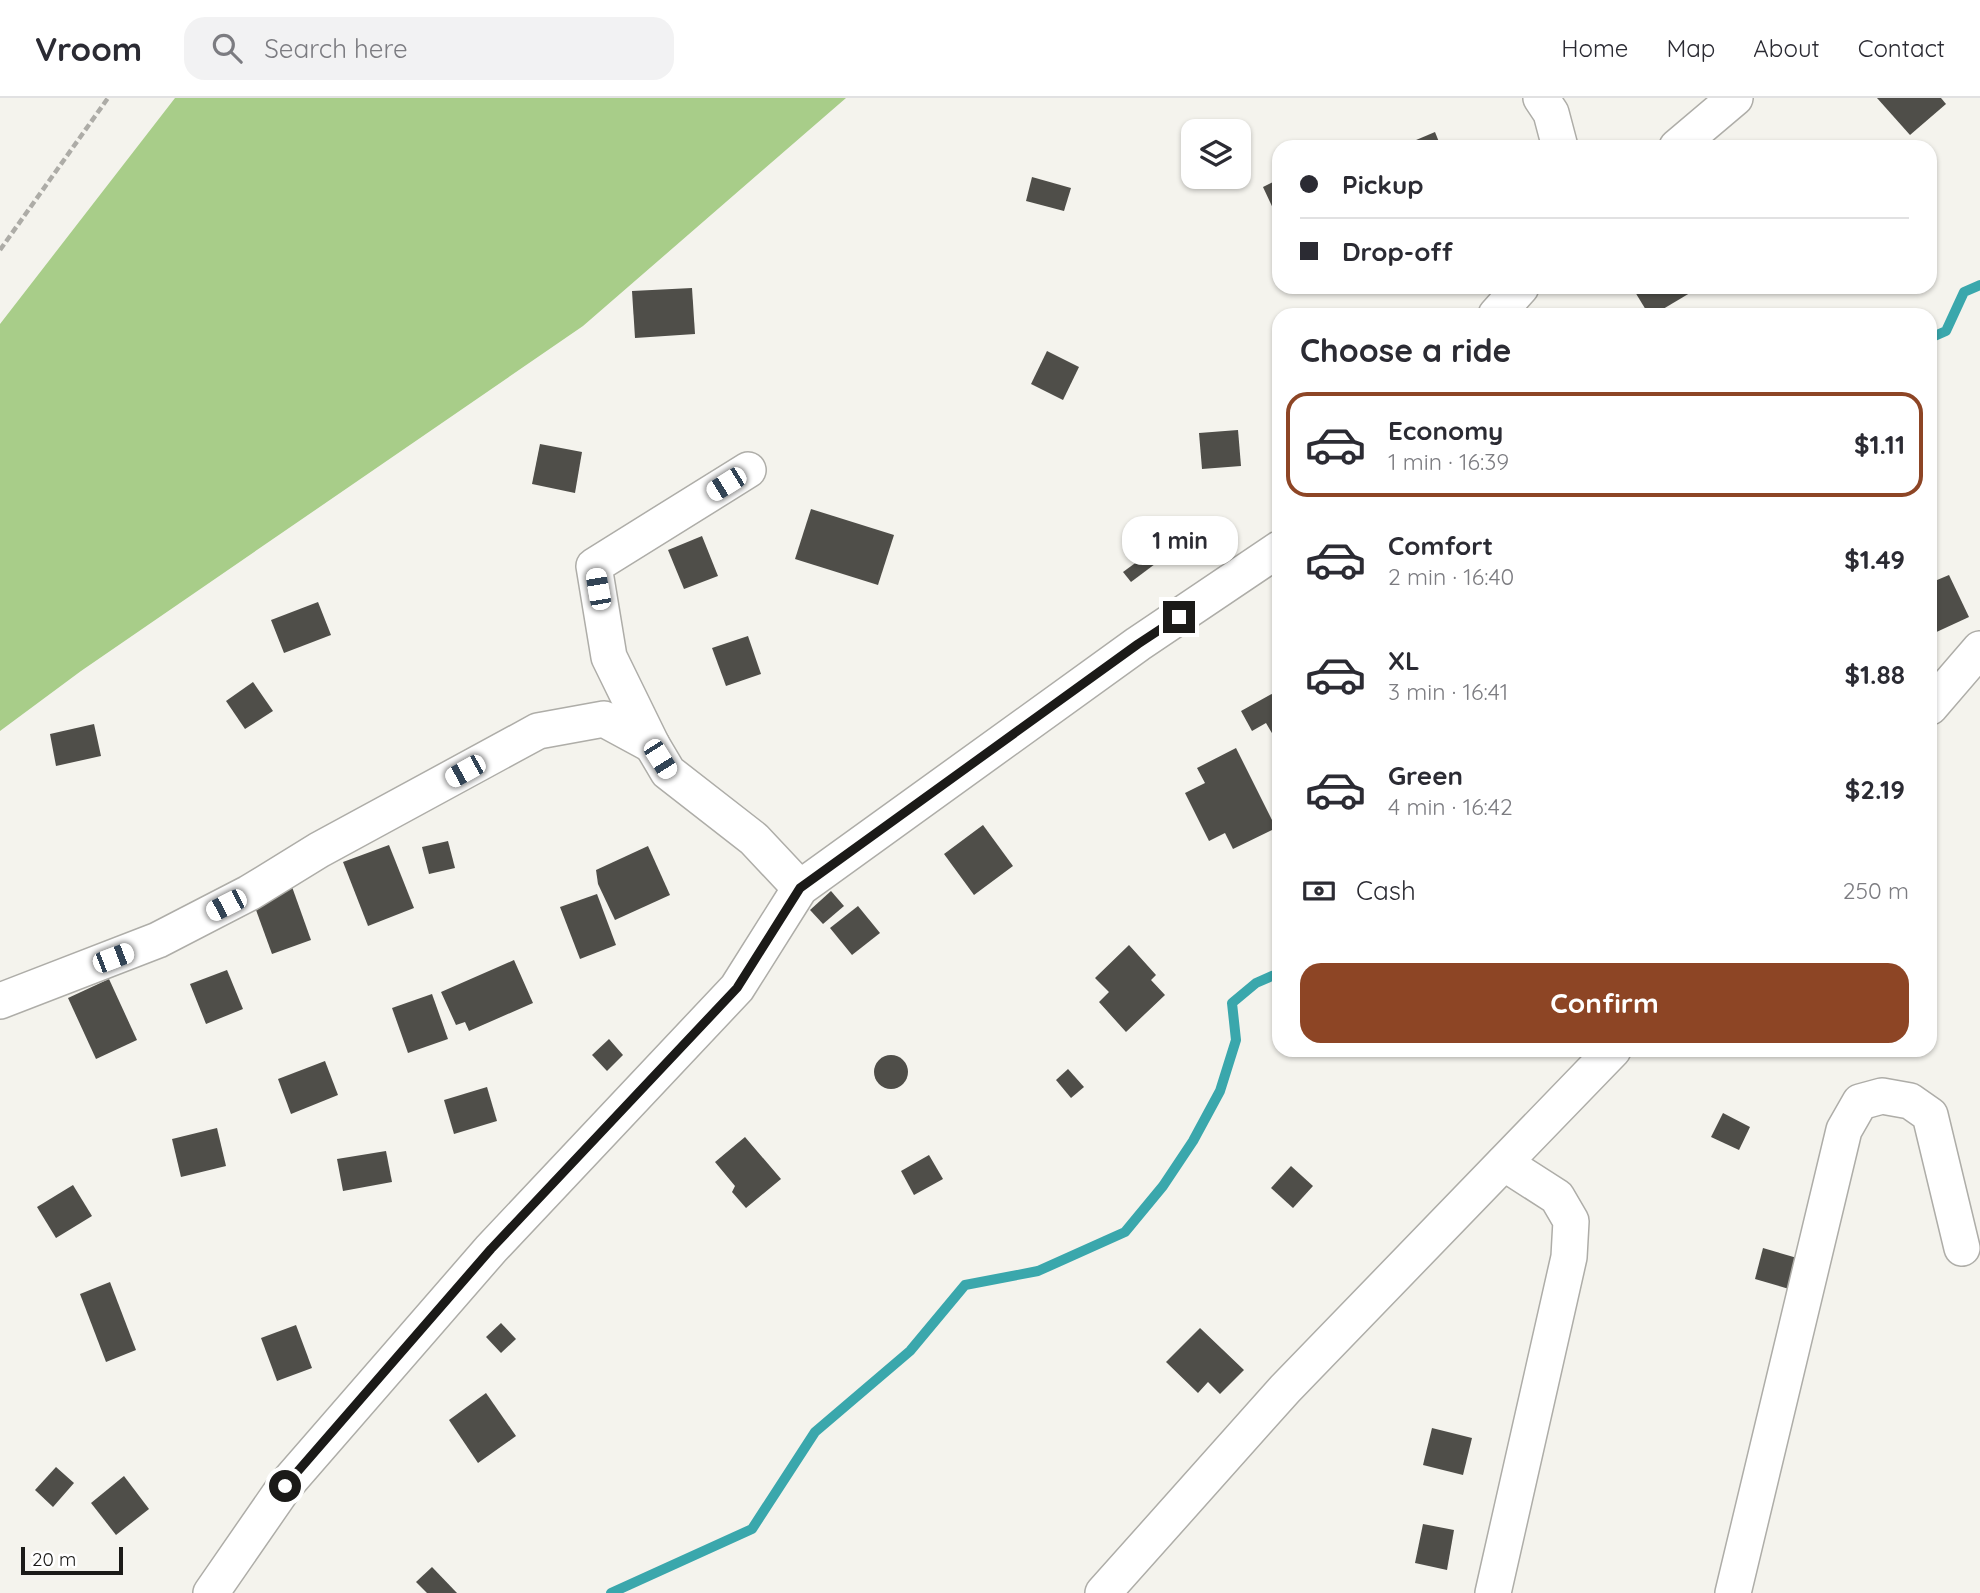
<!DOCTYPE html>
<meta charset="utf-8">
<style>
:root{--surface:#fff;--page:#f2f2f3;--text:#2b2b33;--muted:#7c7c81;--line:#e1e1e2;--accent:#8d4525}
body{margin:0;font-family:Quicksand,sans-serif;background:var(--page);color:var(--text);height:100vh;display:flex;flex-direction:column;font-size:26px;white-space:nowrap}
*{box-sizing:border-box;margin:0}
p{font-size:23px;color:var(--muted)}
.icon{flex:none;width:38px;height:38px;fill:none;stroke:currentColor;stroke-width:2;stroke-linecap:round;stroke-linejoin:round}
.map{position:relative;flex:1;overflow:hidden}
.details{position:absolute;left:1272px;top:210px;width:665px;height:749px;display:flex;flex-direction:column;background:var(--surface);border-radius:21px;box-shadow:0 2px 5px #0004}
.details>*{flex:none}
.hud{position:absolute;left:1272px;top:42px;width:665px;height:154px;border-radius:21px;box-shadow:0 2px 5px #0004;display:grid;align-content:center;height:154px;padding:0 28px;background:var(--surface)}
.controls{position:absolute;left:1181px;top:21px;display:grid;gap:14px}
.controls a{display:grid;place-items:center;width:70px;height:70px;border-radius:14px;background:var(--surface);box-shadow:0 2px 5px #0004;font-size:35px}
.scale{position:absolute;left:21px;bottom:18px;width:102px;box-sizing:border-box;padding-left:7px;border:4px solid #1b1a18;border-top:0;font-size:19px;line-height:24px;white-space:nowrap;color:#1b1a18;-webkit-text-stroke:5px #fff;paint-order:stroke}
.end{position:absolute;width:32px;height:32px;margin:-16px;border:9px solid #1b1a18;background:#fff;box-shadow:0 0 0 4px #fff}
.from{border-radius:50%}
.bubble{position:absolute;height:49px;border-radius:21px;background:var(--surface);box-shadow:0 2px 5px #0004;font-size:23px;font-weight:700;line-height:49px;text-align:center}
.car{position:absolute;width:21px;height:42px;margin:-21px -10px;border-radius:9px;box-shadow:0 0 5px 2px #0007;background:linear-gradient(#fff 24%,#345 0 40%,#fff 0 76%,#345 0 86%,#fff 0)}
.hud b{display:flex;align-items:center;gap:24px;height:66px;font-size:26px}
.hud b+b{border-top:2px solid var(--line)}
.hud i{width:18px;height:18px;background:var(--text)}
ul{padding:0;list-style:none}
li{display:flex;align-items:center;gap:21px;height:105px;margin:0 14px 10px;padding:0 14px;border:4px solid transparent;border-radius:21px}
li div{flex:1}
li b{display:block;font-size:26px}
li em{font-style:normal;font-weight:700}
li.selected{border-color:var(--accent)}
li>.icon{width:63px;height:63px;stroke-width:1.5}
h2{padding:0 28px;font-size:32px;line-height:84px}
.pay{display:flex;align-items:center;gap:18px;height:77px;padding:0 28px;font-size:26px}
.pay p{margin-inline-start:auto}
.cta{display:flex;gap:14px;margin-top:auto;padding:14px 28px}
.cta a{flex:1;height:80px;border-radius:21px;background:var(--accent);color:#fff;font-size:28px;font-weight:700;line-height:80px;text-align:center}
header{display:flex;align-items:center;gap:42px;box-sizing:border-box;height:98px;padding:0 35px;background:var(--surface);border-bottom:2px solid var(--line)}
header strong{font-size:33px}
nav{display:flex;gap:38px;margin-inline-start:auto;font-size:24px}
.search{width:490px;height:63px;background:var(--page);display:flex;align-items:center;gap:18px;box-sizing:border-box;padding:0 24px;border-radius:21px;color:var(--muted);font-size:26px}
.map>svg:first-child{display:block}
</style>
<header>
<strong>Vroom</strong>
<div class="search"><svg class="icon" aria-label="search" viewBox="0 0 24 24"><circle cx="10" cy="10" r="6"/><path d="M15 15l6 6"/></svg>Search here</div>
<nav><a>Home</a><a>Map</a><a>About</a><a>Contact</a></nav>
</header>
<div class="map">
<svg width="1980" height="1495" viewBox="0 0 1980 1495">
<rect width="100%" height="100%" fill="#f4f3ed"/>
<path fill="#a8cd89" d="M175 0H846L583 228 81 573 0 633V226Z"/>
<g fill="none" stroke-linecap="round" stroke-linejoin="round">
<g stroke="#3aa7ac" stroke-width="10">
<path d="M1930 240 1946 233 1964 194 1980 187"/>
<path d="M611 1495 752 1431 815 1334 910 1253 965 1187 1038 1173 1125 1134 1163 1088 1193 1043 1220 993 1236 942 1232 905 1256 885 1279 875"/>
</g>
</g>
<g fill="#4f4e49">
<path d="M1877 0H1941L1946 6 1910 37Z"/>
<path d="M1435 34 1441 49H1411L1409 45Z"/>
<path d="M1032 79 1071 90 1064 113 1026 103Z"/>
<path d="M1279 81V123L1263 89Z"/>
<path d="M1632 189H1700L1653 217H1649Z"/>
<path d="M692 190 695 236 635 240 632 193Z"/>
<path d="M1047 253 1079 269 1063 302 1031 286Z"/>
<path d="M1238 332 1241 368 1202 371 1199 335Z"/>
<path d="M540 346 582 354 575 395 532 386Z"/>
<path d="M811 411 894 437 878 487 795 461Z"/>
<path d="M702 438 718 478 684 491 668 452Z"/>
<path d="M1168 441 1175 451 1131 484 1123 474Z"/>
<path d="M1949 477 1969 519 1930 537V485Z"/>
<path d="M318 504 331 537 284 555 271 522Z"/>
<path d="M748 538 761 576 726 588 712 550Z"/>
<path d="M253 584 273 613 245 631 226 603Z"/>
<path d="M1279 592V640L1276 642 1266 625 1252 633 1241 613Z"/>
<path d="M94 626 101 658 56 668 50 636Z"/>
<path d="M1236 650 1276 730 1233 751 1225 735 1209 743 1185 695 1205 685 1197 670Z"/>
<path d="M983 727 1013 768 974 797 944 756Z"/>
<path d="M448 743 455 770 429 776 422 749Z"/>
<path d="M389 747 414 810 368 828 343 764Z"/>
<path d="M648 748 670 797 615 822 598 786 596 772Z"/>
<path d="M291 786 311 842 272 856 252 801Z"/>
<path d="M831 793 844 808 823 826 810 812Z"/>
<path d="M597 796 616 847 580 861 560 809Z"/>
<path d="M858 808 880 835 852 857 830 830Z"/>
<path d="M1129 847 1156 877 1151 882 1165 897 1126 934 1099 904 1109 894 1095 880Z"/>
<path d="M514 862 533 905 469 933 465 924 456 927 441 894Z"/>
<path d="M227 872 243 911 206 926 190 886Z"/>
<path d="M109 881 137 942 96 961 68 900Z"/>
<path d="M432 896 448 941 408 955 392 910Z"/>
<path d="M609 941 623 957 607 973 592 957Z"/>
<circle cx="891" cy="974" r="17"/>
<path d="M325 963 338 997 291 1016 278 981Z"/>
<path d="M1068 971 1084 989 1071 1000 1056 982Z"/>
<path d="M487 989 497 1023 454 1036 444 1002Z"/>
<path d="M1723 1015 1750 1029 1739 1052 1711 1039Z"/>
<path d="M217 1030 226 1068 181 1079 172 1041Z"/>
<path d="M745 1039 781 1081 746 1110 732 1094 735 1088 715 1064Z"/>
<path d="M386 1053 392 1084 343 1093 337 1061Z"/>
<path d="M929 1057 943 1081 914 1097 901 1073Z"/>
<path d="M1291 1068 1313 1088 1293 1110 1271 1090Z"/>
<path d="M73 1087 92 1118 56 1140 37 1109Z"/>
<path d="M1763 1150 1804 1162 1796 1193 1755 1181Z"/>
<path d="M110 1184 136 1252 106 1264 80 1196Z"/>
<path d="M501 1225 516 1241 501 1255 486 1239Z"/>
<path d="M296 1227 312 1270 277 1283 261 1240Z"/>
<path d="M1200 1230 1244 1272 1220 1296 1208 1284 1198 1295 1166 1264Z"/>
<path d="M486 1295 516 1338 478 1365 449 1322Z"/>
<path d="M1432 1330 1472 1340 1463 1377 1423 1367Z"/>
<path d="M56 1369 74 1385 53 1409 35 1392Z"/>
<path d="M124 1378 149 1411 116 1437 91 1405Z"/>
<path d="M1423 1426 1454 1432 1447 1472 1415 1465Z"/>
<path d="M432 1469 457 1495H427L416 1484Z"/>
</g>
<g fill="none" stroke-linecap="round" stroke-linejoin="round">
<g stroke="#aeada8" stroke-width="38">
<g id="street">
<path d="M1541 0 1551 15 1560 49"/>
<path d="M1677 49 1735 0"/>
<path d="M1496 217 1521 189"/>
<path d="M748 372 594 468 609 559 652 647 668 674 754 741 800 790"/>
<path d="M1930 609 1980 551"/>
<path d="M0 903 158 842 249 795 319 752 538 633 604 621 652 647"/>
<path d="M211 1495 285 1388 491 1151 737 890 800 790 1138 546 1279 451"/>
<path d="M1103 1495 1285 1291 1613 952"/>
<path d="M1493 1495 1569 1159 1571 1123 1557 1099 1504 1065"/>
<path d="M1733 1495 1844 1032 1860 1004 1882 998 1910 1003 1930 1017 1962 1150"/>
</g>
</g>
<path stroke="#adaca7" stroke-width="4.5" stroke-dasharray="7 3.5" stroke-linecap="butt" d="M0 152 108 0"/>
<use href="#street" stroke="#fff" stroke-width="35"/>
</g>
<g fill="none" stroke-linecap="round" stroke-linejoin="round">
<path stroke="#1b1a18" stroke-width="9" d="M285 1388 491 1151 737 890 800 790 1138 546 1179 519"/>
</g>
</svg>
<div class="controls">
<a><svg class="icon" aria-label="layers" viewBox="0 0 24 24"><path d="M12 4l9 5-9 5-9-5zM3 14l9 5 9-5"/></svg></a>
</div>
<div class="scale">20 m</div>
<i class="end from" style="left:285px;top:1388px"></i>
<i class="end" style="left:1179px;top:519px"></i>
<div class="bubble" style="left:1122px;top:418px;width:116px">1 min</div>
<i class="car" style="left:726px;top:386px;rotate:238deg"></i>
<i class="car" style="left:598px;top:491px;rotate:350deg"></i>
<i class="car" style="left:660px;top:661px;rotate:148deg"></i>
<i class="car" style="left:465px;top:673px;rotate:241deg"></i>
<i class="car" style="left:226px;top:807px;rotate:243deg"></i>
<i class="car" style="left:113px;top:860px;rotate:69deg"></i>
<div class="hud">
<b><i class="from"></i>Pickup</b>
<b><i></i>Drop-off</b>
</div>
<section class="details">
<h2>Choose a ride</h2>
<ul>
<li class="selected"><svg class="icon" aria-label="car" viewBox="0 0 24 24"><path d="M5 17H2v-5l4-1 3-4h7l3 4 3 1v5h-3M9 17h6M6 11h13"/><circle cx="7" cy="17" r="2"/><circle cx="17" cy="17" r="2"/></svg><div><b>Economy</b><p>1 min · 16:39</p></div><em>$1.11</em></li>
<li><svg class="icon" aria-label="car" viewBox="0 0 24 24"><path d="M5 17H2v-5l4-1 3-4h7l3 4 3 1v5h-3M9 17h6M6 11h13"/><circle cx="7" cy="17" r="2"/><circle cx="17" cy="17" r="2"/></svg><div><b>Comfort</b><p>2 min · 16:40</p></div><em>$1.49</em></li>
<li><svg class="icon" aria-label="car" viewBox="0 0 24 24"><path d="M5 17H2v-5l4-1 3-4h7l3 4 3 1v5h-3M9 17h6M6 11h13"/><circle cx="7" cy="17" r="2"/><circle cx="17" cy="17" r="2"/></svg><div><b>XL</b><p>3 min · 16:41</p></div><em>$1.88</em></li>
<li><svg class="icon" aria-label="car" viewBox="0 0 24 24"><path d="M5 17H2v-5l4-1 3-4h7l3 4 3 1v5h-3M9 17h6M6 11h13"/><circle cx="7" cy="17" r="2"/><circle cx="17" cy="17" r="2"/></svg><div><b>Green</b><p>4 min · 16:42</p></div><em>$2.19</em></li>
</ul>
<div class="pay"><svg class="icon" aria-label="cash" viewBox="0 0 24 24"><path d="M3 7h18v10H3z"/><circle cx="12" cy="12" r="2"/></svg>Cash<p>250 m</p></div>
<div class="cta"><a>Confirm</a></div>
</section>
</div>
